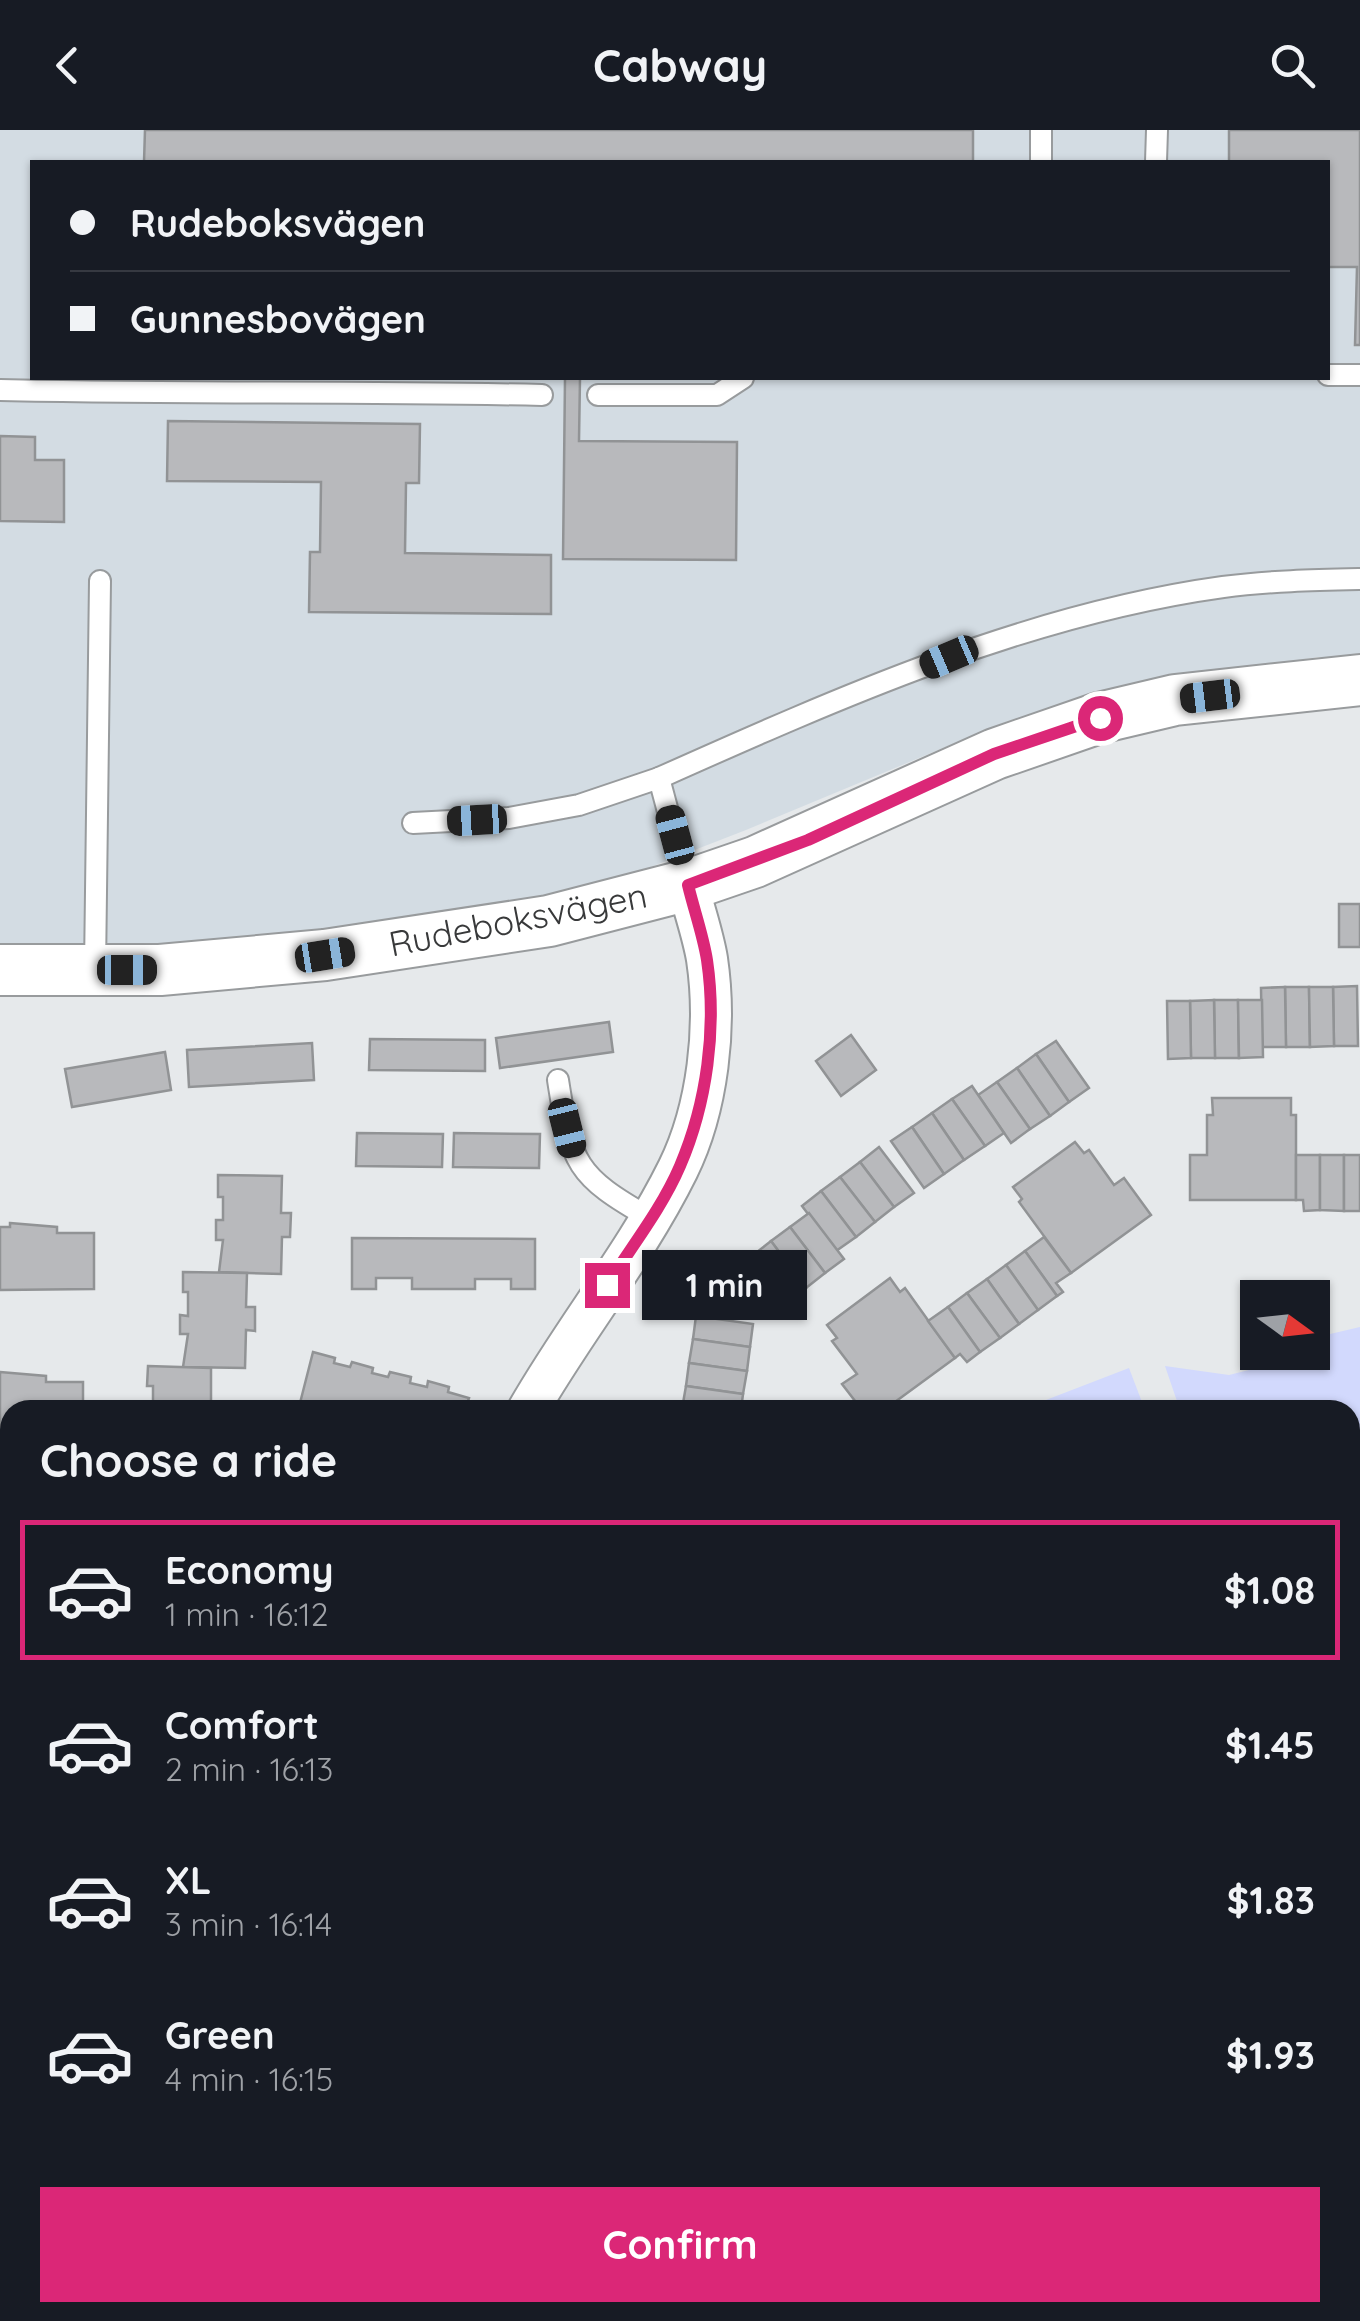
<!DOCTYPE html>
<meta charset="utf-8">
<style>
:root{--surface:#171b24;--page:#242831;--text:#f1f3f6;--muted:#9ea1a6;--line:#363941;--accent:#db2777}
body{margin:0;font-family:Quicksand,sans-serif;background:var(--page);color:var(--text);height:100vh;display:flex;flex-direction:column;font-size:38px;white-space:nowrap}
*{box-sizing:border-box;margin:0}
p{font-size:32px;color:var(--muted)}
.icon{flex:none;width:55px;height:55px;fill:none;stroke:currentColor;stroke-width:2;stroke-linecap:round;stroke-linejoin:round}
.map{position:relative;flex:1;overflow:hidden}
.sheet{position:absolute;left:0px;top:1270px;width:1360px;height:922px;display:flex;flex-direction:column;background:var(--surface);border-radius:30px 30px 0 0;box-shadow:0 2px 8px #0004}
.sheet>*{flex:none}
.guide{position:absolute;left:30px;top:30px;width:1300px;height:220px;border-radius:0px;box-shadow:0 2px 8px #0004;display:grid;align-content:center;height:220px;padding:0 40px;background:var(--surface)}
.needle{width:65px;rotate:105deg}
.controls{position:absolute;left:1240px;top:1150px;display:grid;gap:20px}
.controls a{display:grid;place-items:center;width:90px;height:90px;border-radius:0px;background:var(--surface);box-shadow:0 2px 8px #0004;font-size:50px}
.end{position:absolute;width:45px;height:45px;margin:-22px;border:12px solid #db2777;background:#fff;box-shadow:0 0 0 5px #fff}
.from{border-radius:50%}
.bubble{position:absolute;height:70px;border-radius:0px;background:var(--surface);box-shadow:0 2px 8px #0004;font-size:32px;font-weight:700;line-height:70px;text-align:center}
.car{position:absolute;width:30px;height:60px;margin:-30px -15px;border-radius:12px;box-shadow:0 0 8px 2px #0007;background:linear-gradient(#222 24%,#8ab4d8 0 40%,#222 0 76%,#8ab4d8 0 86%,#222 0)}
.guide b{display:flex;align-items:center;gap:35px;height:95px;font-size:38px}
.guide b+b{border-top:2px solid var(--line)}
.guide i{width:25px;height:25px;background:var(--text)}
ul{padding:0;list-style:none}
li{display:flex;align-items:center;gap:30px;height:140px;margin:0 20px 15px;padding:0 20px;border:5px solid transparent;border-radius:0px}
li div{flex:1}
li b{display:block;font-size:38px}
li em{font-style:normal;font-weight:700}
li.selected{border-color:var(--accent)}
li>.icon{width:90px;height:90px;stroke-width:1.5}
h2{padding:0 40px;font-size:45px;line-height:120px}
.primary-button{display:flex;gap:20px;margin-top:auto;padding:20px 40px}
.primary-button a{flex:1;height:115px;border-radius:0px;background:var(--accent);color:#fff;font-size:40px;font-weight:700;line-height:115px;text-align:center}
header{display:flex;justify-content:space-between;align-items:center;height:130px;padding:0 40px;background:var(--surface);font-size:45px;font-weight:700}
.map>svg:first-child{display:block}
</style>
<header><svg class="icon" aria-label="back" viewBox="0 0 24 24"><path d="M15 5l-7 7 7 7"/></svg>Cabway<svg class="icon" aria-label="search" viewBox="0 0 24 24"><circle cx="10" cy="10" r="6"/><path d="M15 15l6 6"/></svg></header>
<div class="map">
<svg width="1360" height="2191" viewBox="0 0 1360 2191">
<rect width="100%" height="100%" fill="#e6e9eb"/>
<path fill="#d3dce3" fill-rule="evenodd" d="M0 0H1360V530L1318 527 1175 550 1008 591 746 700 571 768 373 796 125 822 0 821ZM32 32H1328V248H32Z"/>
<g fill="#d2d9fd">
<path d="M1360 1197V1506L1350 1519V1280H1180L1165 1236 1229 1245 1249 1240 1284 1223 1312 1222 1313 1208Z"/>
<path d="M1129 1238 1145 1280H1020Z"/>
<path d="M1350 1758 1360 1763V2191H585V2182H1350Z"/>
</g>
<g fill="#b8b9bc" stroke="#919395" stroke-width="2.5">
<path d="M145 0H973V32H144Z"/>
<path d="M1229 0H1360V215H1355L1357 137H1328V32H1229Z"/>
<path d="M565 248H580L579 311 737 312 736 430 563 429Z"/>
<path d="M168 291 420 294 419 353H406L405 423 551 425V484L309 482 310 422H320L321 352 167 351Z"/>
<path d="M0 306 35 307V330H64V392L0 391Z"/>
<rect x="1339" y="774" width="21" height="43"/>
<path d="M1357 856 1358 916H1334L1333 857Z"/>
<path d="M1285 857H1309L1310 917H1286Z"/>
<path d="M1285 857 1286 917H1262L1261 858Z"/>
<path d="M1309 857H1333L1334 916 1310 917Z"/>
<path d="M1214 870H1238L1239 928H1215Z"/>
<path d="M1214 870 1215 928H1191L1190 871Z"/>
<path d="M1238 870H1262L1263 927 1239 928Z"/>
<path d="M1167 871H1190L1191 928 1168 929Z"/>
<path d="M609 892 613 922 500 938 496 908Z"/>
<path d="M851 905 876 940 841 966 816 931Z"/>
<path d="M370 909 485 910V941L369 940Z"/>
<path d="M1056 911 1089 958 1069 972 1036 924Z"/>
<path d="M312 913 314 950 189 957 187 920Z"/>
<path d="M165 922 171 960 72 977 65 939Z"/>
<path d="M1036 924 1069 972 1050 986 1017 938Z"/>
<path d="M1017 938 1050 986 1030 999 997 952Z"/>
<path d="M997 952 1030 999 1011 1013 978 965Z"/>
<path d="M972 956 1004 1003 985 1016 952 969Z"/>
<path d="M1212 968H1291V985H1296V1070H1190V1025H1207V985H1213Z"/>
<path d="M952 969 985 1016 964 1030 932 983Z"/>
<path d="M932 983 964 1030 944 1044 912 997Z"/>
<path d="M912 997 944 1044 924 1058 891 1011Z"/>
<path d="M357 1003 443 1004 442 1037 356 1036Z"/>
<path d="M454 1003 540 1004 539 1038 453 1037Z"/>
<path d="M1075 1012 1084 1023 1089 1020 1114 1055 1124 1048 1151 1085 1071 1143 1019 1072 1022 1069 1013 1057Z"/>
<path d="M879 1017 914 1063 894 1077 860 1032Z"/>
<path d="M1296 1025H1320V1080L1304 1081 1303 1070H1296Z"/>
<path d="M1320 1025H1344V1081L1320 1080Z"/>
<rect x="1344" y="1025" width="16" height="56"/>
<path d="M860 1032 894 1077 875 1092 840 1047Z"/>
<path d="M218 1045 282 1046 281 1083H291L290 1107H282L281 1144 219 1142 223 1110H216V1090H223V1067H218Z"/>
<path d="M840 1047 875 1092 856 1107 821 1061Z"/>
<path d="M821 1061 856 1107 836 1121 802 1076Z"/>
<path d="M809 1083 844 1129 825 1143 790 1097Z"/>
<path d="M10 1093 57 1097V1103H94V1159L0 1160V1097H10Z"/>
<path d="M790 1097 825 1143 806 1158 771 1111Z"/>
<path d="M1044 1107 1071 1143 1056 1153 1063 1162 1057 1166 1025 1121Z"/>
<path d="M352 1108 535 1109V1159H511V1149H475V1159H412V1148H376V1159H352Z"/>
<path d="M771 1111 806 1158 787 1172 752 1126Z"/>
<path d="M1025 1121 1057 1166 1038 1180 1006 1135Z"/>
<path d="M752 1126 787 1172 768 1186 733 1140Z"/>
<path d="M1006 1135 1038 1180 1019 1194 987 1149Z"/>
<path d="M183 1142 247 1143 246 1177H255V1201L246 1200 245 1238 183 1237 188 1204H180V1185L188 1186V1162H183Z"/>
<path d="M890 1148 900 1162 905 1158 955 1228 884 1280H862L842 1254 857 1244 832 1211 837 1208 827 1195Z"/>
<path d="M987 1149 1019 1194 1000 1208 967 1163Z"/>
<path d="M967 1163 1000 1208 980 1222 948 1177Z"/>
<path d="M948 1177 980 1222 967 1232 960 1224 955 1228 928 1191Z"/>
<path d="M696 1186 753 1194 750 1217 693 1209Z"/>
<path d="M693 1209 750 1217 747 1241 689 1233Z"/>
<path d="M313 1222 335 1228 334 1233 350 1237 352 1232 373 1238 372 1243 388 1247 390 1242 411 1247 410 1253 427 1257 428 1251 449 1257 448 1262 469 1268 465 1280H328L300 1273Z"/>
<path d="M689 1233 747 1241 743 1264 686 1256Z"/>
<path d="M148 1236 211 1238V1272H220V1280H146H153V1256H147Z"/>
<path d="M0 1242 46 1246V1252H83V1280H10V1309H0Z"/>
<path d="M686 1256 743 1264 741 1280 682 1279Z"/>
<path d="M10 1382V1439L0 1441V1384Z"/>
<path d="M10 1439V1557L6 1558 3 1544 0 1545V1458L4 1457 0 1441Z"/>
<path d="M2 1617 10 1639V1679L0 1682Z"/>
<path d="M1360 1638V1683L1359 1680 1350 1683V1665L1354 1664 1350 1641Z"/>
<path d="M10 2067V2132L0 2134V2075L6 2074 5 2068Z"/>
<path d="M429 2182H465L464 2191H428Z"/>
<path d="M497 2182H522L530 2184 529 2191H496Z"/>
</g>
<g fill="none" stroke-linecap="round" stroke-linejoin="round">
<g stroke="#989b9d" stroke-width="24">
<g id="service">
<path d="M1041 32V0"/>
<path d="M1156 32 1157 0"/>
<path d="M1328 245H1360"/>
<path d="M0 260C181 264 361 261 542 265"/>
<path d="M598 265H717L743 248"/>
<path d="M413 693 509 688 579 675 659 648"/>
<path d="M687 753 659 648C838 568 1027 484 1223 457 1268 451 1315 450 1360 449"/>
<path d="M95 839 100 451"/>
<path d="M558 950C571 1034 576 1046 650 1088"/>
</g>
</g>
<g stroke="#989b9d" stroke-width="44">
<g id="minor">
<path d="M528 1280C575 1198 636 1124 678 1039 708 978 717 896 707 829 703 805 694 780 688 755"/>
<path d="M565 2182V2191"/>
</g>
</g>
<g stroke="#989b9d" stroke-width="54">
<path id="tertiary" d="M0 840H160L325 825 549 791 688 755 755 732 995 624 1099 588 1175 570 1360 550"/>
</g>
<use href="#service" stroke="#fff" stroke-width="20"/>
<use href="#minor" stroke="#fff" stroke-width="40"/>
<use href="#tertiary" stroke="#fff" stroke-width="50"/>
</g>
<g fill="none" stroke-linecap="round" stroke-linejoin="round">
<path stroke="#db2777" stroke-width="12" d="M607 1155C632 1116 662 1078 680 1036 707 973 717 898 707 830 703 805 694 780 688 755L808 710 994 624 1100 588"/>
</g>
<g text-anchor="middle" stroke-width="9" stroke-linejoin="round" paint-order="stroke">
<g font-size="35" fill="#38393a" stroke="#fff">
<text transform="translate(518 790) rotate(-11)" y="12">Rudeboksvägen</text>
</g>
</g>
</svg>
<div class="controls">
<a><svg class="needle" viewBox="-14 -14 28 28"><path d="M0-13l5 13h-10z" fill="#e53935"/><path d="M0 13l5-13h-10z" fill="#9ea1a6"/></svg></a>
</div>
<i class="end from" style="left:1100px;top:588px"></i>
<i class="end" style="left:607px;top:1155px"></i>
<div class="bubble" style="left:642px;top:1120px;width:165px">1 min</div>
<i class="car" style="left:949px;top:527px;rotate:247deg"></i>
<i class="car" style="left:1210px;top:566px;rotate:263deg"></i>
<i class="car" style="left:477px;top:690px;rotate:267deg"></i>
<i class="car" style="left:675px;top:705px;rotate:345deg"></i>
<i class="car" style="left:325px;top:825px;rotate:81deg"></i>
<i class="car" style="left:127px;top:840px;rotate:90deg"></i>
<i class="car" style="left:567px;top:998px;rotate:166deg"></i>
<div class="guide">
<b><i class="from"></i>Rudeboksvägen</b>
<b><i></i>Gunnesbovägen</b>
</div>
<section class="sheet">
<h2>Choose a ride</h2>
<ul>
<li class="selected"><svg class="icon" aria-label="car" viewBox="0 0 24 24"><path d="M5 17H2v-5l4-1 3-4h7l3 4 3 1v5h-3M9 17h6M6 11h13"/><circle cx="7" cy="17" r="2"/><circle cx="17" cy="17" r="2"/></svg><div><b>Economy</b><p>1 min · 16:12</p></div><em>$1.08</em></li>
<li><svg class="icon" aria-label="car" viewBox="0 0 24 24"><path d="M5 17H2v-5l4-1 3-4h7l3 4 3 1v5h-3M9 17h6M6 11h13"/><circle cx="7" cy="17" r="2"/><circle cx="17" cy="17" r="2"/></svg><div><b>Comfort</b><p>2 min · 16:13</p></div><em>$1.45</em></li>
<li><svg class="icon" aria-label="car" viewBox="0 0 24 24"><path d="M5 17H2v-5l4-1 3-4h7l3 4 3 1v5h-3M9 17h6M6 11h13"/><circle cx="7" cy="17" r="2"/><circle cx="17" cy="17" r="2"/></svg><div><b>XL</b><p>3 min · 16:14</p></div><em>$1.83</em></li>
<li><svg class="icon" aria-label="car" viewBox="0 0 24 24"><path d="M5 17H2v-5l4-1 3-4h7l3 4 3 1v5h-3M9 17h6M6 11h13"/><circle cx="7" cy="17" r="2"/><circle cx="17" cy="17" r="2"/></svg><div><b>Green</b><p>4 min · 16:15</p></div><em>$1.93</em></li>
</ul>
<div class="primary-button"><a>Confirm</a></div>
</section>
</div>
